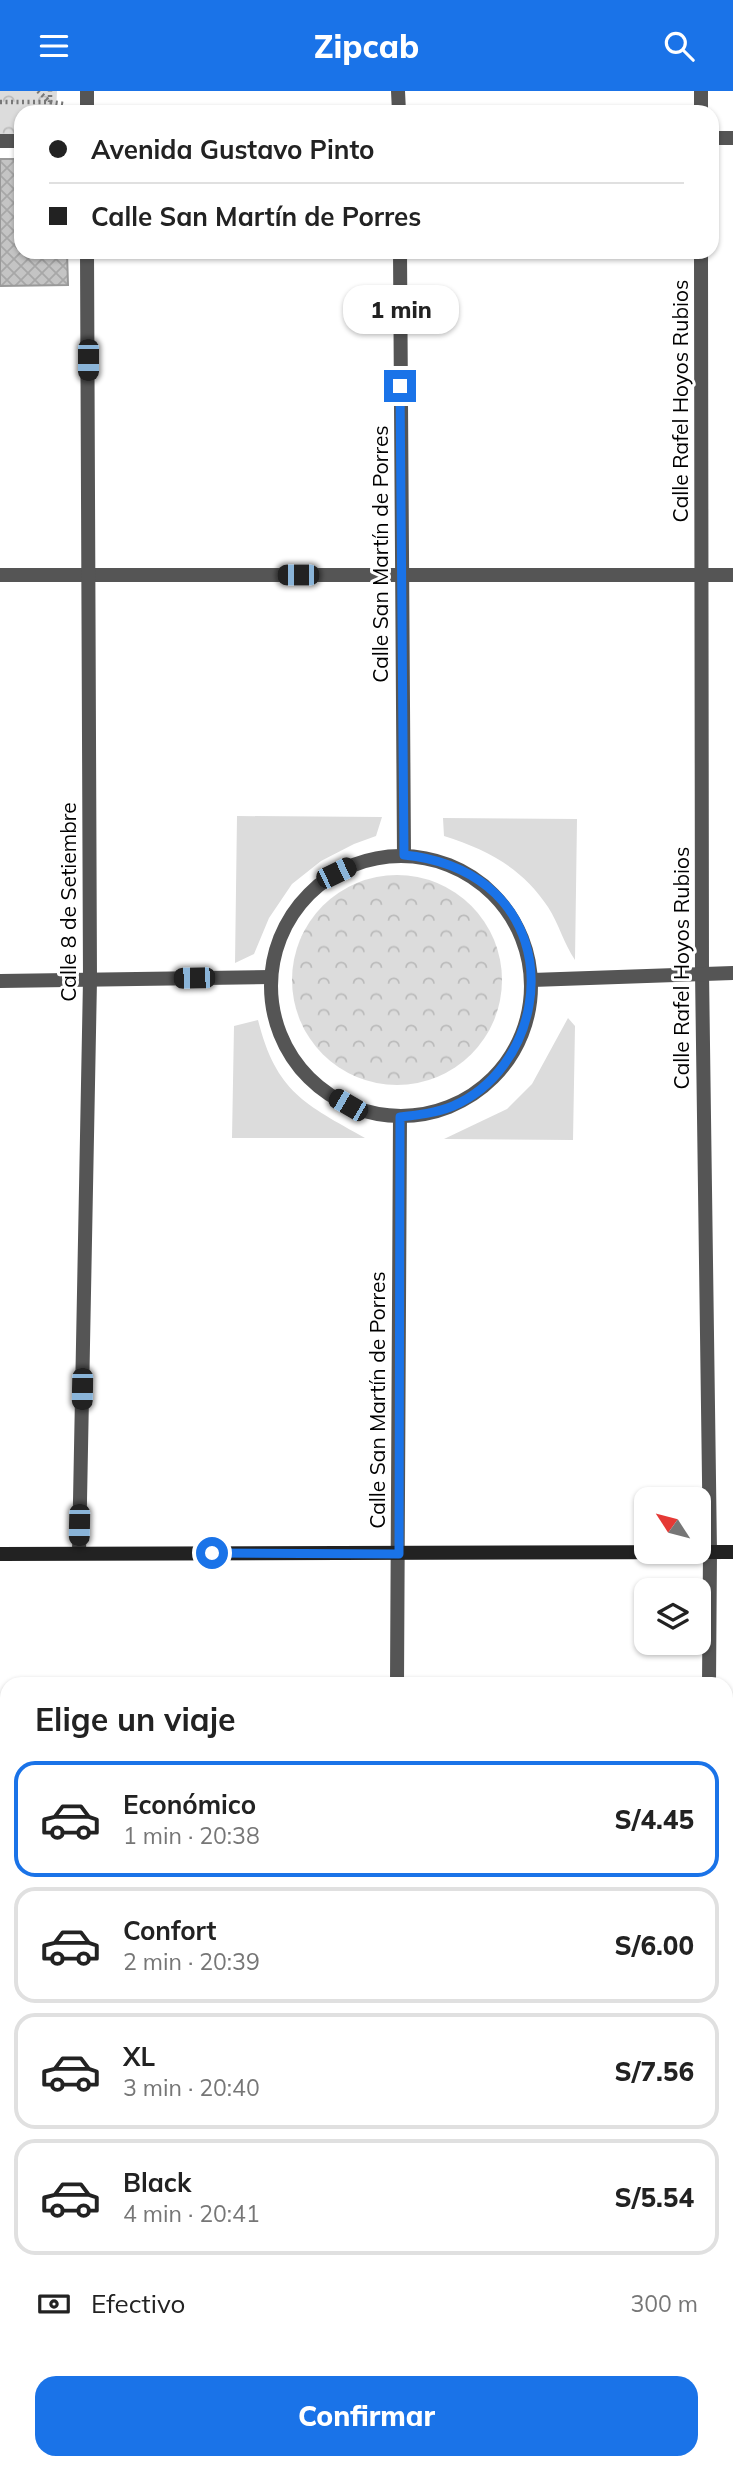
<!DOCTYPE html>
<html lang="es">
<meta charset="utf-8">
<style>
:root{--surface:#fff;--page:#f6f6f6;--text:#222;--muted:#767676;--line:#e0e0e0;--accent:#1a73e8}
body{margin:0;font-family:Mulish,sans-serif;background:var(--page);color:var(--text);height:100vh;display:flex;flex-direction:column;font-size:26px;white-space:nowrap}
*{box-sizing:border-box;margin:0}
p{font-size:23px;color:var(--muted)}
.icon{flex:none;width:38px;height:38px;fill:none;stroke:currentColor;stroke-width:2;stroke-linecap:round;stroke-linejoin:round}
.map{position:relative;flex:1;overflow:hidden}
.drawer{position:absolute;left:0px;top:1586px;width:733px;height:793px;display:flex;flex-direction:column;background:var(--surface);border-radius:21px 21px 0 0;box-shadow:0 2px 5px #0004}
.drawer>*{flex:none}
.top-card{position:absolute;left:14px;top:14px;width:705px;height:154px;border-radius:21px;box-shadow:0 2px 5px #0004;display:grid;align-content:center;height:154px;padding:0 35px;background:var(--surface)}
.needle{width:46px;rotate:306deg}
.controls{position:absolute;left:634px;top:1396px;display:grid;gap:14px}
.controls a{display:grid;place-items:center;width:77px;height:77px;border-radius:14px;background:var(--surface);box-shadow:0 2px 5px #0004;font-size:35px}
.end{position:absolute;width:32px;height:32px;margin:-16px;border:9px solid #1a73e8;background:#fff;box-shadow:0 0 0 4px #fff}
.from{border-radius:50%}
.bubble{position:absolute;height:49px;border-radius:21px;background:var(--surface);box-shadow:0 2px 5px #0004;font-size:23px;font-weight:800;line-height:49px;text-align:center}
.car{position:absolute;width:21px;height:42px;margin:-21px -10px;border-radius:9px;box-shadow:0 0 5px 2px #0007;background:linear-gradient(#222 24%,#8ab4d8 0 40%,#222 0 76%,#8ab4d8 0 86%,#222 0)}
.top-card b{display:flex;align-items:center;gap:24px;height:66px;font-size:26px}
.top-card b+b{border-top:2px solid var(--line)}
.top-card i{width:18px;height:18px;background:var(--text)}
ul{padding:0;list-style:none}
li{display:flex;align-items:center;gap:21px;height:116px;margin:0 14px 10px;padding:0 21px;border:4px solid var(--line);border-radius:21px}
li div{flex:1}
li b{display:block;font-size:26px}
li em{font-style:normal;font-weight:800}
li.current{border-color:var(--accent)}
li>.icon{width:63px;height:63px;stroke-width:1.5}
h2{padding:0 35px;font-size:32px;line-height:84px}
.pay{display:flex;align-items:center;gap:18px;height:77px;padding:0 35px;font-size:26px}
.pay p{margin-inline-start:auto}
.cta{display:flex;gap:14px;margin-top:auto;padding:14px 35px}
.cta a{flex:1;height:80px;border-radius:21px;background:var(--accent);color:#fff;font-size:28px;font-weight:800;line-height:80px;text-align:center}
header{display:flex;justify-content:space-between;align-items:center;height:91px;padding:0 35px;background:var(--accent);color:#fff;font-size:32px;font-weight:800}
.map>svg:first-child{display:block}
</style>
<header><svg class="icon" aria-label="menu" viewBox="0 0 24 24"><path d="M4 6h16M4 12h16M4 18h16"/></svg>Zipcab<svg class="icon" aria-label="search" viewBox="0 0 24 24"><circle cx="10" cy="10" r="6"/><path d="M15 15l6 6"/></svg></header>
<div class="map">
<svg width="733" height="2378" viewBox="0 0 733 2378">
<defs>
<pattern id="park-crowns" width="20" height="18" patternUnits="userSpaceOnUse" patternTransform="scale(1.75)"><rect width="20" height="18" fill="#dcdcdc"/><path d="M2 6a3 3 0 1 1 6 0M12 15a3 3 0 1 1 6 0" fill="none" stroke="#bbb"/></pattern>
<pattern id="building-cross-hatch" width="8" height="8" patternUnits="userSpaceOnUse" patternTransform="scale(1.75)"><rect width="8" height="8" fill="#c4c4c4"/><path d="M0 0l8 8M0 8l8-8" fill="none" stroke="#a7a7a7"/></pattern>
</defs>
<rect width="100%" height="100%" fill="#fff"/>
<g fill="#dcdcdc">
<path d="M237 725 382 726 376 745 354 753 321 770 292 793 269 827 254 863 235 872Z"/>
<path d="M443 727 577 728 575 869C564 853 559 833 548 816 522 777 488 759 444 745Z"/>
<path d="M568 927 575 935 573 1049 444 1048 507 1018 532 993Z"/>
<path d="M258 929C276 1001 305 1013 365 1047H232L234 935Z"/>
</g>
<g fill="url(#park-crowns)">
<path d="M0 0H57L56 21H21V45L0 44Z"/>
<circle cx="397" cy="889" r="105"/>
</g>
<g fill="url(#building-cross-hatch)" stroke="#999" stroke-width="2">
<path d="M0 68H21V161H67L68 194 0 195Z"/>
<path d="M733 1903V2051L726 2061V1912Z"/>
</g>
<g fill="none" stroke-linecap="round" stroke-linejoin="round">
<g stroke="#777" stroke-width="4.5" stroke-dasharray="2 3.5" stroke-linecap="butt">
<path d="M38 0 50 11 64 13"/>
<path d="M0 11H50V0"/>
</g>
<g stroke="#555" stroke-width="14">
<path d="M398 0 399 21"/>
<path d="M87 21V0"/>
<path d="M701 21V0"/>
<path d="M712 47H733"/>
<path d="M0 50H21"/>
<path d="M400 161 404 764"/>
<path d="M701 161 702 881 710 1461 709 1592"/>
<path d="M0 484H733"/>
<circle cx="401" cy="895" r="130"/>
<path d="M532 889 733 882"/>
<path d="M0 890 271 886"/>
<path d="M79 1462 90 889 87 161"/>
<path d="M397 1592 400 1025"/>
<path d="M0 1761 7 1762"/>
<path d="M726 1837 733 1840"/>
<path d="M0 1931 7 1932"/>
</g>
<path stroke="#222" stroke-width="14" d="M0 1463 733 1461"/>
</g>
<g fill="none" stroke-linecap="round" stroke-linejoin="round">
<path stroke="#1a73e8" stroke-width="9" d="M212 1462 399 1463 400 1026C418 1024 436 1022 453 1015 536 979 561 856 488 796 463 776 435 767 404 764L400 295"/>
</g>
<g text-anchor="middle" stroke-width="6" stroke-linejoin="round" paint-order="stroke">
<g font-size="21" fill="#000" stroke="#fff">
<text transform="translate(681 310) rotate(-90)" y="7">Calle Rafel Hoyos Rubios</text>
<text transform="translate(381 463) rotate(-90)" y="7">Calle San Martín de Porres</text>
<text transform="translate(69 811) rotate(-90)" y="7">Calle 8 de Setiembre</text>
<text transform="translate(682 877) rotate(-90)" y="7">Calle Rafel Hoyos Rubios</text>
<text transform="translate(378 1309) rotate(-90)" y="7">Calle San Martín de Porres</text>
</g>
</g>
</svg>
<div class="controls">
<a><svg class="needle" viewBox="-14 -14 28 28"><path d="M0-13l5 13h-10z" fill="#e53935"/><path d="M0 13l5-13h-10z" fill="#767676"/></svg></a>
<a><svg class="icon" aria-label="layers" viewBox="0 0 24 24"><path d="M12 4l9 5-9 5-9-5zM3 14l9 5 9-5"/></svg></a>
</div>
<i class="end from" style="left:212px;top:1462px"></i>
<i class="end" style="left:400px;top:295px"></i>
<div class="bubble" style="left:343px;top:194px;width:116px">1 min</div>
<i class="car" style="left:88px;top:269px;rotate:180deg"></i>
<i class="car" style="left:298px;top:484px;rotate:270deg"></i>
<i class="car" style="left:336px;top:782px;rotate:64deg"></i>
<i class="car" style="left:194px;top:887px;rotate:269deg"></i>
<i class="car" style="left:348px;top:1014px;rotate:300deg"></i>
<i class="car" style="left:82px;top:1298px;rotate:181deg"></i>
<i class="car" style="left:79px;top:1434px;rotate:181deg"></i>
<div class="top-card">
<b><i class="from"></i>Avenida Gustavo Pinto</b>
<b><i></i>Calle San Martín de Porres</b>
</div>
<section class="drawer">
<h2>Elige un viaje</h2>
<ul>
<li class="current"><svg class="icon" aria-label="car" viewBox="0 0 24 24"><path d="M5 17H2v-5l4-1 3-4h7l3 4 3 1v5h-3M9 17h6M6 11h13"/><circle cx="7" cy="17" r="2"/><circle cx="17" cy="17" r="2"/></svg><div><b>Económico</b><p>1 min · 20:38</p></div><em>S/4.45</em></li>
<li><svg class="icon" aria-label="car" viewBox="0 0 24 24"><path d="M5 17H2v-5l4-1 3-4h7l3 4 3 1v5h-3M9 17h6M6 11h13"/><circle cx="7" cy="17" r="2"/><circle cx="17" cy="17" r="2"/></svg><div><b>Confort</b><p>2 min · 20:39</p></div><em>S/6.00</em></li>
<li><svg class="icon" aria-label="car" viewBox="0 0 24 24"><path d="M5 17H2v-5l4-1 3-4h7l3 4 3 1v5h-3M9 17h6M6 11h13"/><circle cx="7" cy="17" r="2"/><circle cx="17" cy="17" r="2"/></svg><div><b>XL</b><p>3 min · 20:40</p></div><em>S/7.56</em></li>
<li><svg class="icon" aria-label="car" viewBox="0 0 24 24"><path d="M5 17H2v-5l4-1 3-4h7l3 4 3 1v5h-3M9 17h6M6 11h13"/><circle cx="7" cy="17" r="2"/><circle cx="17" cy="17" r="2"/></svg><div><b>Black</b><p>4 min · 20:41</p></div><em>S/5.54</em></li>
</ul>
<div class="pay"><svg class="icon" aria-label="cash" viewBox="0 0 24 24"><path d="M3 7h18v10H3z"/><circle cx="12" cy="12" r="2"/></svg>Efectivo<p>300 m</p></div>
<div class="cta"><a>Confirmar</a></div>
</section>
</div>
